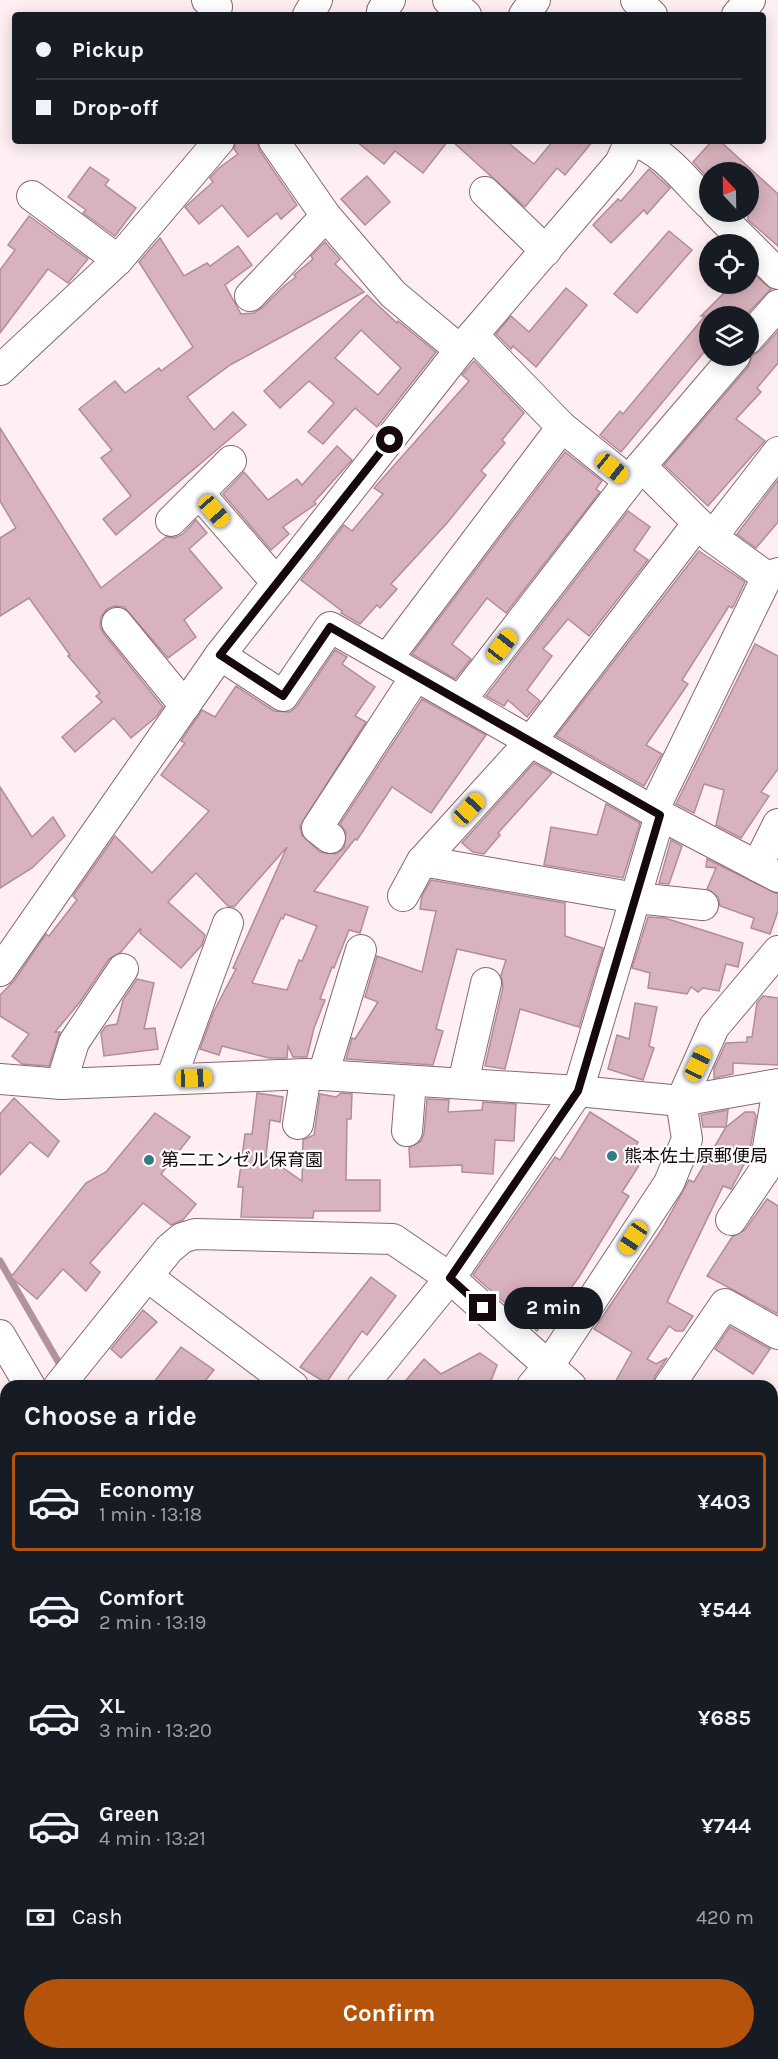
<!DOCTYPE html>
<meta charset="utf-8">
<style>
:root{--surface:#171b24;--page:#20242c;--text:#f1f3f6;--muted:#9ea1a6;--line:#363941;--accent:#b45309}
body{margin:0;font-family:Karla,"Noto Sans JP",sans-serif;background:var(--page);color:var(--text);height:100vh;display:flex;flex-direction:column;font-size:22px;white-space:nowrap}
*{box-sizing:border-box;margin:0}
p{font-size:20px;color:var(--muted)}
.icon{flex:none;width:33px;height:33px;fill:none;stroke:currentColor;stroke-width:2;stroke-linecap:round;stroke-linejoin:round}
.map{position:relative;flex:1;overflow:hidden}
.drawer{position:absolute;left:0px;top:1380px;width:778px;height:680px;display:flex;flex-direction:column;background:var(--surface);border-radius:18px 18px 0 0;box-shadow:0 3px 15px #0003}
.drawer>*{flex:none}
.hud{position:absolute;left:12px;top:12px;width:754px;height:132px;border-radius:6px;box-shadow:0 3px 15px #0003;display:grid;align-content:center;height:132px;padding:0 24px;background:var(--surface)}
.needle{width:39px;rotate:338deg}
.tools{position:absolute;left:699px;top:162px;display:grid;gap:12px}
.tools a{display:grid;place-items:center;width:60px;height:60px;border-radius:50%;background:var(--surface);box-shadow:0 3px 15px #0003;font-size:30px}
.end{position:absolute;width:27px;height:27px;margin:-14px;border:8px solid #15090d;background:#fff;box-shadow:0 0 0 3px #fff}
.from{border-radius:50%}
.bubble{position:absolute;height:42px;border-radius:21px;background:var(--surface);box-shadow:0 3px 15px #0003;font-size:20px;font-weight:700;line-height:42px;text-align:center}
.car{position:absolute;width:18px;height:36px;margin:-18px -9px;border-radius:8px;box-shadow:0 0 4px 2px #0007;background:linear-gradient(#f5c518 24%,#345 0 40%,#f5c518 0 76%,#345 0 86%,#f5c518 0)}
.hud b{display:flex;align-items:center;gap:21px;height:57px;font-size:22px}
.hud b+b{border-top:2px solid var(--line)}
.hud i{width:15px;height:15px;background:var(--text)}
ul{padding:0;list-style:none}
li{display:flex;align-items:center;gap:18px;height:99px;margin:0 12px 9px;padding:0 12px;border:3px solid transparent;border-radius:6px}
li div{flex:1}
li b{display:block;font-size:22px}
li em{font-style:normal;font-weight:700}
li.current{border-color:var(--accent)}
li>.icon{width:54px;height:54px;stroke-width:1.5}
h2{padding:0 24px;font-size:27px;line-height:72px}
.pay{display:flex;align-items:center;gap:15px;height:66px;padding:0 24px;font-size:22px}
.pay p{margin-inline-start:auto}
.cta{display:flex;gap:12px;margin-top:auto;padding:12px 24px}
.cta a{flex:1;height:69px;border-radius:36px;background:var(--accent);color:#fff;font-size:24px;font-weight:700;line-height:69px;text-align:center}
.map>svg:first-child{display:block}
</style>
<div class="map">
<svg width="778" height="2059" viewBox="0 0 778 2059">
<rect width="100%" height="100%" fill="#ffeff3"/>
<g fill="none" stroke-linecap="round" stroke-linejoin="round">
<g stroke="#b2929b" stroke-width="7">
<path d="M0 1261 63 1370"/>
<path d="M467 2054 471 2059"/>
</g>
</g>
<g fill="#d8b2bc" stroke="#b18d97" stroke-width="1.5" fill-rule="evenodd">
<path d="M236 141H257L260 151 297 205 281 219 277 213 248 237 222 205 199 224 185 207 213 182 210 178 219 168 238 154 234 149Z"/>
<path d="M356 141H448L423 173 395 151 384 164Z"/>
<path d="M452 141H506L534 164 553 141H593L565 175 557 168 525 207Z"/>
<path d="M712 141H720L778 194V246L748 220V172H710V180L693 162Z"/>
<path d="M90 167 109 180 105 185 136 208 115 236 83 213 86 210 68 197Z"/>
<path d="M649 169 670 188 647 214 644 210 611 243 593 225 618 199 621 201Z"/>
<path d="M367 176 390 202 365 225 341 199Z"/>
<path d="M29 216 88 259 68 283 48 269 0 333V270L15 250 8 245Z"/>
<path d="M669 231 692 250 637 313 614 294Z"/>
<path d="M160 238 184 276 207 263 210 266 238 246 252 265 225 285 241 314 254 313 262 308 284 286 296 277 294 275 313 259 311 256 325 242 340 259 335 264 364 292 230 365 187 397 214 430 233 412 246 425 116 535 103 519 131 496 101 458 112 450 79 409 115 381 125 393 159 368 161 371 193 347 139 262Z"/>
<path d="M748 269 771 289 745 316H710V345L621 452 600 435 620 411 623 414 705 316H701L733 284H748Z"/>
<path d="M566 288 587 305 536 367 513 346 511 349 496 334 511 316 529 332Z"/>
<path d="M367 295 397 323 398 321 436 352 377 427 355 408 323 444 308 432 334 403 309 381 280 408 264 391ZM361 330 401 368 378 395 335 358Z"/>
<path d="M778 331V363L757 388 761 392 736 419 765 441 708 506 664 465 748 367 752 356 761 350Z"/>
<path d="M474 361 524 413 502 440 505 443 481 471 486 475 447 523 391 584 397 589 380 608 377 605 360 624 341 613 342 611 301 580 344 525 352 531 383 494 374 488 469 381 462 375Z"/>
<path d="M0 428 101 588 166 537 175 538 183 534 196 520 207 533 189 549 222 588 184 620 196 637 168 658 124 607 115 606 107 609 101 617 100 626 104 634 163 707 156 717 131 738 114 718 75 752 62 737 102 702 96 696 100 693 68 656 70 655 29 598 0 616V538L16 528 0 501Z"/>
<path d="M337 446 352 460 314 502 316 504 283 527 289 534 271 550 223 494 244 472 268 500 297 479 302 485Z"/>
<path d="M565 452 602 481 596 489 600 492 506 613 487 598 452 644 471 659 455 679 412 654Z"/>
<path d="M778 480V522L756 548 737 534Z"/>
<path d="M628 511 650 527 634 550 648 560 589 636 568 619 543 649 552 656 527 690 540 701 527 717 508 700 504 706 486 696Z"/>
<path d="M699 551 745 582 734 605 732 608 729 606 682 680 688 684 646 745 662 754 644 786 556 736Z"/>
<path d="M755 644 778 656V769L761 792 769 796 741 838 716 825 724 790 704 784 694 813 676 804Z"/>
<path d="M335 650 347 657 342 664 375 687 355 716 366 722 300 826 302 835 320 852 336 854 344 848 346 832 340 824 422 699 486 735 431 813 392 787 357 840 355 839 314 891 368 907 360 933 349 930 334 968 332 967 320 999 325 1000 314 1028 307 1057H293L288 1046 287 1058H269L222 1046 219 1055 200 1049 214 1011 236 969 233 968 287 847 234 907 228 906 196 873 168 902 205 935 202 945 181 968 140 933 141 928 121 952 109 959 80 1002 55 1032H60L49 1066 22 1064 12 1056 29 1034 0 1016V995L14 981 46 934 49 936 77 900 73 896 115 836 152 873 209 811 161 775 185 743 181 741 202 710 215 717 236 686 274 711 290 712 297 706ZM285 914 317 926 302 961 299 960 287 990 252 983 281 918 283 919Z"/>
<path d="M534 763 552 773 498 833 500 835 484 854 473 852 462 843Z"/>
<path d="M0 787 32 837 53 817 65 836 32 868 0 888Z"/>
<path d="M606 804 640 823 623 878 544 865 551 827 597 835Z"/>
<path d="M671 840 682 846 669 884 659 883Z"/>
<path d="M707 859 778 894V911L770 934 751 928 754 918 720 906 718 897 707 889 716 868 706 867Z"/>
<path d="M431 880 565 903V936L603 948 579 1027 520 1009 505 1069 485 1066 503 987 501 975 506 960 457 949 436 1029 443 1031 433 1065 346 1059 352 1038 355 1039 378 1002 365 997 377 956 422 972 436 911 420 909 422 896Z"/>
<path d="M648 917 665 918 743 943 738 967 726 964 719 991 703 988 698 992 691 987 687 994 648 988 650 973 632 968Z"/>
<path d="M137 979 154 983 144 1029 155 1028 158 1049 104 1056 101 1033 106 1026 117 1024 123 1000Z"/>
<path d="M763 996 778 998V1065L733 1063V1074L714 1078V1069L726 1043 747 1042V1037H752L757 1003Z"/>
<path d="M635 1003 657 1007 649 1046 654 1048 643 1080 608 1069 617 1035 629 1039Z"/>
<path d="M257 1093 283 1097 280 1122 270 1120 266 1156 302 1181 303 1140 314 1135 320 1094 336 1097 341 1093 352 1094 351 1119H347L346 1180H380V1211H314L313 1218 241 1217 243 1187H238L245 1134H252Z"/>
<path d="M14 1098 59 1141 48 1157 30 1142 0 1175V1114Z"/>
<path d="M427 1099 449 1100 448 1112 482 1110 483 1102 516 1104 514 1141 495 1140 493 1174 462 1172V1165L410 1167 409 1148 421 1141 424 1133Z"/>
<path d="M728 1110 726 1127 745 1112H754L756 1116 749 1155 731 1189 723 1186 667 1302 693 1316 683 1331H676L669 1326 647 1359 656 1364 667 1358 655 1376 652 1386H613L632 1352 594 1329 662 1229 689 1180 694 1182 726 1127H703L701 1115Z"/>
<path d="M590 1112 638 1142 636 1146 647 1153 622 1192 629 1196 579 1277 557 1307 554 1305 537 1331 473 1275 555 1157 560 1160Z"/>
<path d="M155 1113 190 1137 161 1174 196 1204 183 1220 171 1225 143 1203 90 1263 100 1272 86 1291 63 1269 37 1299 11 1277 86 1183 106 1172Z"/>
<path d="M767 1199 778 1206V1314L707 1276 732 1237 745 1230Z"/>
<path d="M371 1277 396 1296 367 1335 362 1331 326 1383 300 1367Z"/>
<path d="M143 1310 157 1322 121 1358 111 1349Z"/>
<path d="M730 1327 770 1349 753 1374 715 1349Z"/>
<path d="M181 1347 214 1370 201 1386H151Z"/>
<path d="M480 1353 497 1365 489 1386H401L424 1359 441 1374Z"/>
</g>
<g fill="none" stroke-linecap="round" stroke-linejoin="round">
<g stroke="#896771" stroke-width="32">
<g id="minor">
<path d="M207 0 217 7 213 15"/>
<path d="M448 0 466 15"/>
<path d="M636 0 652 15"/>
<path d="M382 11 390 0"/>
<path d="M308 15 317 0"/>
<path d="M524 15 535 0"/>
<path d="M737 15 750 0"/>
<path d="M274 141 326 216 393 294 460 350"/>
<path d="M632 141C663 149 687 183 710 205"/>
<path d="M485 192 546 251"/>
<path d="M32 196 118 260"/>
<path d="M716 212 778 274"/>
<path d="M250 296 326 216"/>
<path d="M473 335 562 427 629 481"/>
<path d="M748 339 778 305"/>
<path d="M0 370 118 260 219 141"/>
<path d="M199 493 277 583"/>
<path d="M171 521 231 461"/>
<path d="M698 523 641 466 735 356"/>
<path d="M712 537 767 577 778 573"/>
<path d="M117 623 185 706"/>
<path d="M220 655 283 696 330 627 660 815 778 877"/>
<path d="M387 659 562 427"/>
<path d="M460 701 641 466"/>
<path d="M653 811 767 577"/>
<path d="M330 838 317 828 416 676"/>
<path d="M422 861 636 898 703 905"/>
<path d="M757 866 778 824"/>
<path d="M403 896 422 861 531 741 698 523 712 537 778 452"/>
<path d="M0 971 220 655 460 350 620 163 630 141"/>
<path d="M323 1075 361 950"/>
<path d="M0 1079 61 1084 306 1074 578 1091 681 1101 778 1084"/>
<path d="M171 1079 228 923"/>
<path d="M463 1083 486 983"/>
<path d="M61 1084 74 1042 123 969"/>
<path d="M298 1124 306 1074"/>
<path d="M407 1131 411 1081"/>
<path d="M731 1220 764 1171 778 1088"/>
<path d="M148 1277 293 1386"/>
<path d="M0 1335 30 1386"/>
<path d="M59 1386 169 1249 182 1238 195 1234 393 1239 450 1278 571 1386"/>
<path d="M362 1386 450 1278 578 1091 660 815"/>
<path d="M532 1386 548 1367 669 1183 687 1139 681 1101 714 1027 778 951"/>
<path d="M669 1386 725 1304 778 1334"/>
<path d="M772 1491 778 1486"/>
<path d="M772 1592 778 1601"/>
<path d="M772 1659 778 1655"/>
<path d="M772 1833 778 1830"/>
<path d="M0 1997 6 2007"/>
<path d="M34 2054 37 2059"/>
<path d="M435 2054 438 2059"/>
<path d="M667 2054 670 2059"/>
</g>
</g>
<g stroke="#896771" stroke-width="35">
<g id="major">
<path d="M772 2023 778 2020"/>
<path d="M712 2059 722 2054"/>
<path d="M770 2059 778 2055"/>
</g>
</g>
<g stroke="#9f9094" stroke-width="4" stroke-dasharray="4.5 3" stroke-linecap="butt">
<path d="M0 1568 6 1578"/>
<path d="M0 1941 6 1937"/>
</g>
<use href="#minor" stroke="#fff" stroke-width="30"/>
<use href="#major" stroke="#fff" stroke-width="33"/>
</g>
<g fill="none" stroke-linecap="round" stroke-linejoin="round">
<path stroke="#15090d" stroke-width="8" d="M390 440 220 655 283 696 330 627 660 815 578 1091 450 1278 483 1308"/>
</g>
<g fill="#337a85" stroke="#fff" stroke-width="2">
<circle cx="612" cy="1156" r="6"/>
<circle cx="149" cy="1160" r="6"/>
</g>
<g text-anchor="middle" stroke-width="4.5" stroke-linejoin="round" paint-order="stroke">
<g font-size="18" fill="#15090d" stroke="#fff" text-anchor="start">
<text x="624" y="1162">熊本佐土原郵便局</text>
<text x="161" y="1166">第二エンゼル保育園</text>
</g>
</g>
</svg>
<div class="tools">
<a><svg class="needle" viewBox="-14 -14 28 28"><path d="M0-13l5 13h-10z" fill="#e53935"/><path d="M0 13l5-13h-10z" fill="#9ea1a6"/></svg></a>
<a><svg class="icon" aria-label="locate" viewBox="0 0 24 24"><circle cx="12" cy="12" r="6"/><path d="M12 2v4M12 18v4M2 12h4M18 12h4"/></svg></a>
<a><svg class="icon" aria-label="layers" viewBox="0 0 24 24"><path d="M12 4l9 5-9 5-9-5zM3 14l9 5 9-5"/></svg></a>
</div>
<i class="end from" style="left:390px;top:440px"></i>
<i class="end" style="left:483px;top:1308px"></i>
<div class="bubble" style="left:504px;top:1287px;width:99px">2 min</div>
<i class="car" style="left:612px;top:468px;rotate:129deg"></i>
<i class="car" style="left:214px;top:511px;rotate:139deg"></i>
<i class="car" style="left:502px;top:646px;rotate:38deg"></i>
<i class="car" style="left:469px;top:809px;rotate:43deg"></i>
<i class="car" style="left:698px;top:1064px;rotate:25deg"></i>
<i class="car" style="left:194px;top:1078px;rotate:88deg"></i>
<i class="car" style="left:633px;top:1238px;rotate:214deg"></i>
<div class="hud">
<b><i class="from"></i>Pickup</b>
<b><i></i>Drop-off</b>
</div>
<section class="drawer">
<h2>Choose a ride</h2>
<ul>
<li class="current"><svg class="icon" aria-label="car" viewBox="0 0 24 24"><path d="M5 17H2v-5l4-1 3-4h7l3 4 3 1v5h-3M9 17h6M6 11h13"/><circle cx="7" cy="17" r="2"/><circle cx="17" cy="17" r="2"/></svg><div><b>Economy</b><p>1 min · 13:18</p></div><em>¥403</em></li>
<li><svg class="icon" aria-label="car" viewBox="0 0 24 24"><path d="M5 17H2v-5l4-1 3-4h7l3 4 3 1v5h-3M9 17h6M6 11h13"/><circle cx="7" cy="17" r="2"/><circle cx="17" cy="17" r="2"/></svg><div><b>Comfort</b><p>2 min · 13:19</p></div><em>¥544</em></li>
<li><svg class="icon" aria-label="car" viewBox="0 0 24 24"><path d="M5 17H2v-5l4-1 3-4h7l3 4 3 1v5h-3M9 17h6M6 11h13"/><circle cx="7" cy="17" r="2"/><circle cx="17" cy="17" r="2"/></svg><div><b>XL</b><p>3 min · 13:20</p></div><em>¥685</em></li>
<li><svg class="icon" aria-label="car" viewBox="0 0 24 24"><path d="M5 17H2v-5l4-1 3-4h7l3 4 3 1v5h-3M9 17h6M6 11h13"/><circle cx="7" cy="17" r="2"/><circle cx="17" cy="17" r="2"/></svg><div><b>Green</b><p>4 min · 13:21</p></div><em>¥744</em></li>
</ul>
<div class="pay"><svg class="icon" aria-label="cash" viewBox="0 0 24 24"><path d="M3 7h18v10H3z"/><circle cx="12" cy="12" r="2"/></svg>Cash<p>420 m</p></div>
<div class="cta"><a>Confirm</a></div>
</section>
</div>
